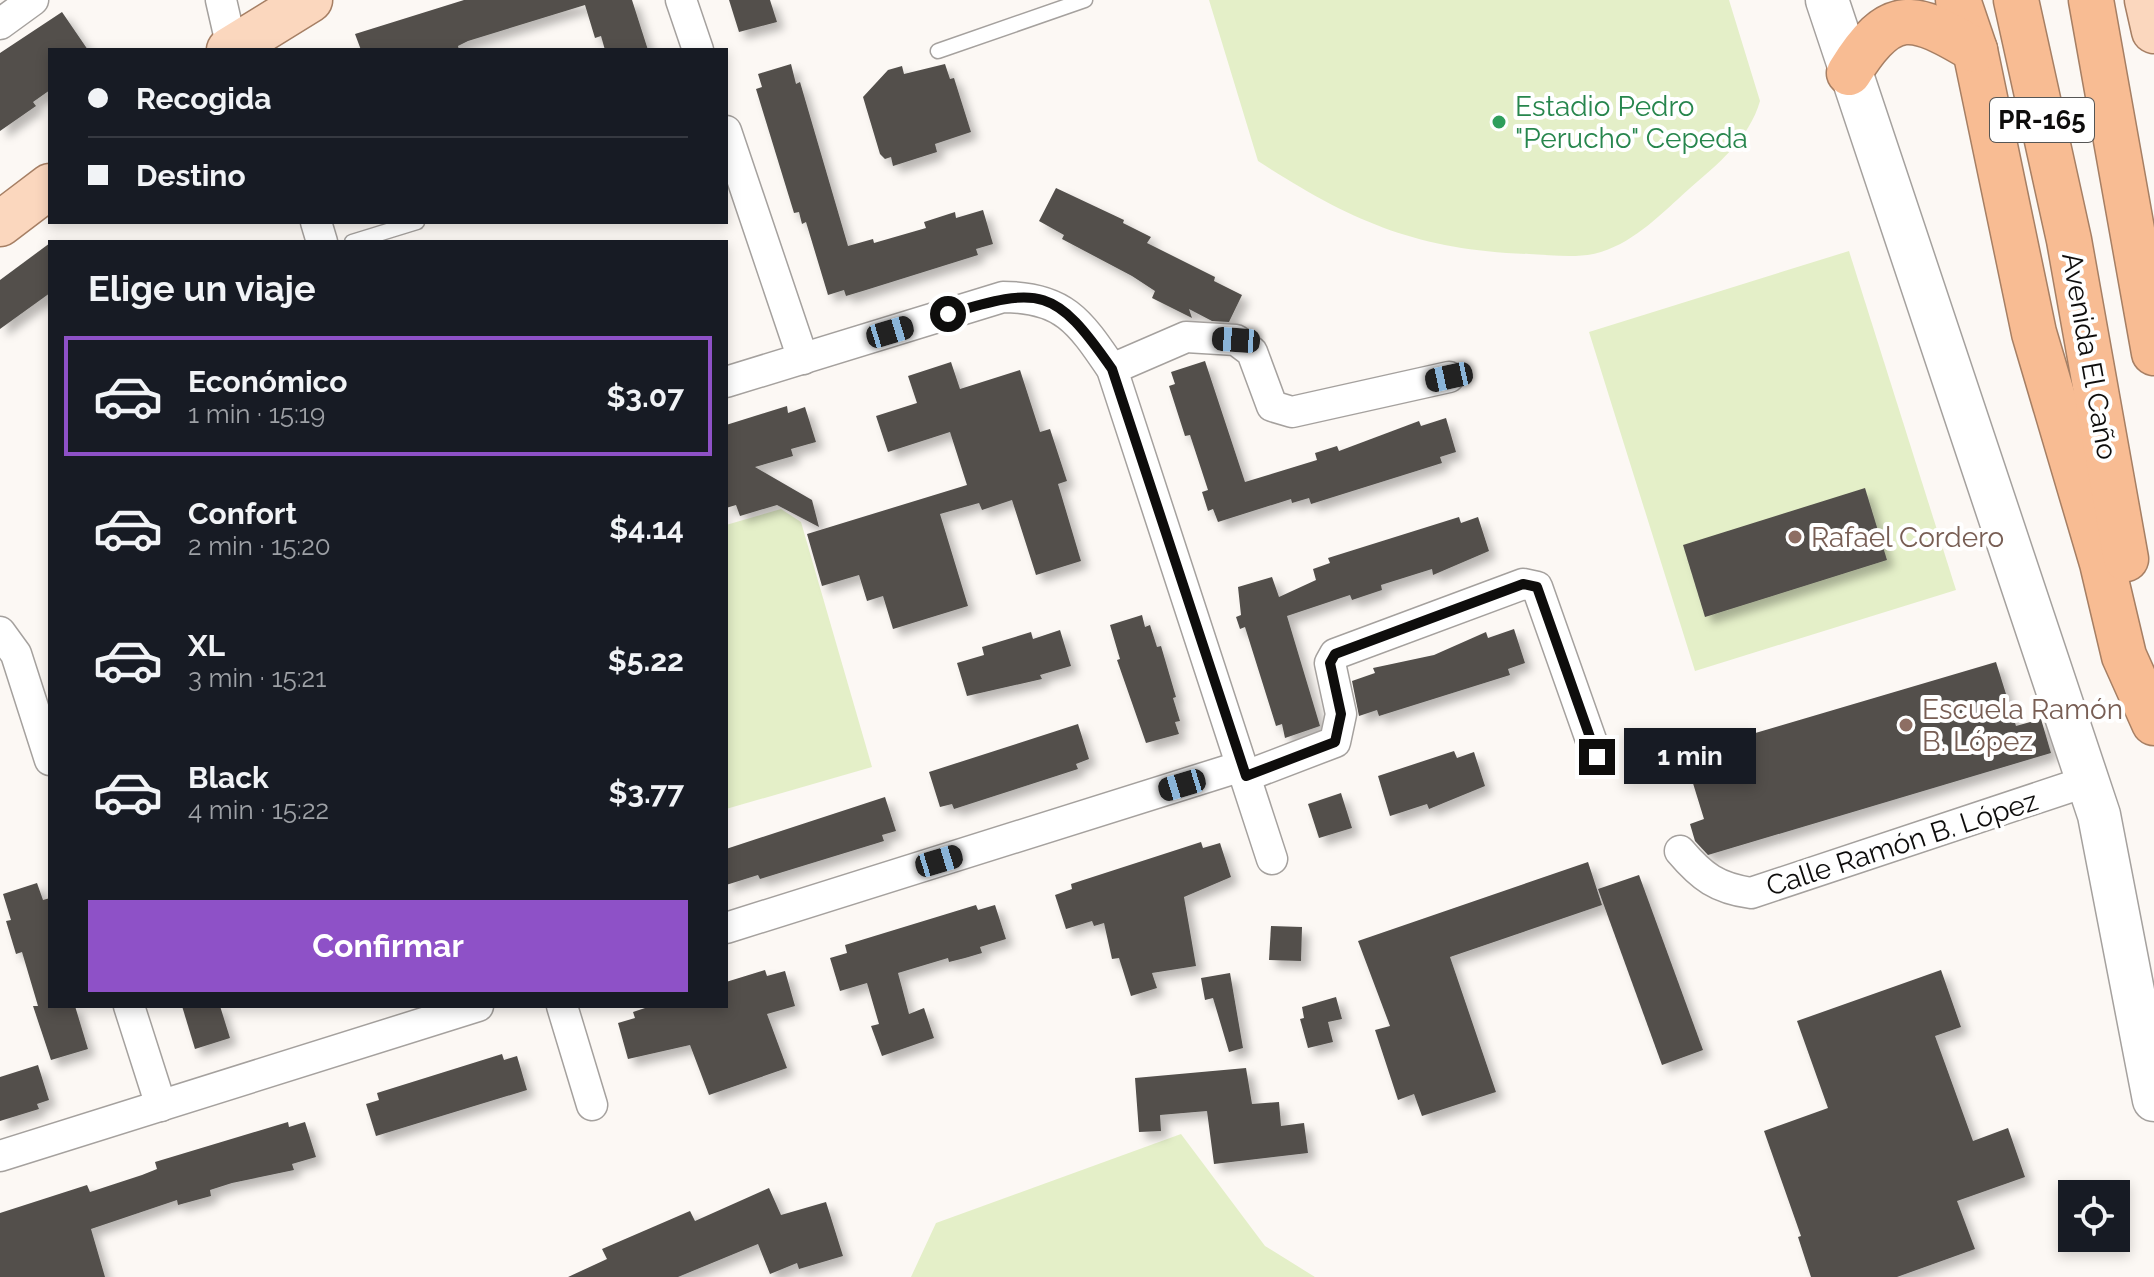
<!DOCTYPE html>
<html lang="es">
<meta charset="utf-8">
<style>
:root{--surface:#171b24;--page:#20242c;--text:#f1f3f6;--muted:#9ea1a6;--line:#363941;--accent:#8e51c7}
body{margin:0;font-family:Raleway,sans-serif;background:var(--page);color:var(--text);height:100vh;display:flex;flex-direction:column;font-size:30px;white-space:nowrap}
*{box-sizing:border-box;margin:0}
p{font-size:26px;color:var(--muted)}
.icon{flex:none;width:44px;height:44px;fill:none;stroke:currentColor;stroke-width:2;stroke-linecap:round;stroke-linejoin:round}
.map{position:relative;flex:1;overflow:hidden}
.details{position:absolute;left:48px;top:240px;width:680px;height:768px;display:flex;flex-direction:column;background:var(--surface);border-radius:0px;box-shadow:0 4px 12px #0003}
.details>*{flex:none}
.guide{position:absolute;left:48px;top:48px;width:680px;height:176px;border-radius:0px;box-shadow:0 4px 12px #0003;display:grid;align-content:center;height:176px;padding:0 40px;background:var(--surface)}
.buttons{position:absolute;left:2058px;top:1180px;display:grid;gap:16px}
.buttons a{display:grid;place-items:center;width:72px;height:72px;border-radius:0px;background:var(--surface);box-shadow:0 4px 12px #0003;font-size:40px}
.end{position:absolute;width:36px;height:36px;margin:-18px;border:10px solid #0e0d0c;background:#fff;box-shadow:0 0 0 4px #fff}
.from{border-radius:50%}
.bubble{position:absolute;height:56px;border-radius:0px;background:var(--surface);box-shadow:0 4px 12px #0003;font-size:26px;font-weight:700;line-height:56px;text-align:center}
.car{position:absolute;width:24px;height:48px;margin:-24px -12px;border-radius:10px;box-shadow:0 0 6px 2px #0007;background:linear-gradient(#222 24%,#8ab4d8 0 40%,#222 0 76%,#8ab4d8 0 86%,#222 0)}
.guide b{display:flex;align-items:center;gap:28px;height:76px;font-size:30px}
.guide b+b{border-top:2px solid var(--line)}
.guide i{width:20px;height:20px;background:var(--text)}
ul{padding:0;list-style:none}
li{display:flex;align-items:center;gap:24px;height:120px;margin:0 16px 12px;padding:0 24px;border:4px solid transparent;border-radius:0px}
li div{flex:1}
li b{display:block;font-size:30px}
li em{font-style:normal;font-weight:700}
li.selected{border-color:var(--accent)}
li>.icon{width:72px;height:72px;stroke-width:1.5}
h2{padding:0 40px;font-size:36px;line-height:96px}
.primary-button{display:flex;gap:16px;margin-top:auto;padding:16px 40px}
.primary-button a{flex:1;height:92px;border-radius:0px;background:var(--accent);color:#fff;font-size:32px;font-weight:700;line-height:92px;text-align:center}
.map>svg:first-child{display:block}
</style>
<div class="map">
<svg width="2154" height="1277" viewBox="0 0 2154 1277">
<defs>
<filter id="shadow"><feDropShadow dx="7" dy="7" stdDeviation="4" flood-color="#0004"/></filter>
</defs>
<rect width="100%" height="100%" fill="#fcf8f4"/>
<g fill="#e4efc8">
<path d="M1209 0H1729L1760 101C1749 139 1718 164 1689 189 1662 213 1636 241 1601 252 1579 259 1552 255 1529 254 1416 250 1351 221 1258 161Z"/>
<path d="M1849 251 1956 590 1695 671 1589 332Z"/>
<path d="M781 509 801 522 872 767 726 809V525Z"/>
<path d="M1181 1134 1265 1246 1315 1277H911L936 1223Z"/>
</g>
<g fill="#524f4b" filter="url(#shadow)">
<path d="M464 0H632L648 50H605L601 36 595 38 585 5 468 41 458 46 459 50H361L355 34Z"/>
<path d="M729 0H770L777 22 739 32Z"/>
<path d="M62 12 88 50H50V90L33 102 36 106 0 131V53Z"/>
<path d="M791 64 796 84 800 82 848 246 873 239 874 243 926 228 924 222 955 212 956 218 983 210 993 244 976 249 978 255 866 290 846 296 844 290 828 295 806 222 802 224 799 212 794 213 756 89 762 87 758 74Z"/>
<path d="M945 64 950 79 954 78 971 132 935 144 937 152 893 166 891 157 885 159 880 154 863 97 888 70 902 66 904 74Z"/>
<path d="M1056 188 1124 220 1123 223 1151 237 1147 243 1215 277 1214 281 1242 295 1229 322 1212 321 1189 309 1192 318 1152 298 1155 291 1132 276 1062 239 1064 235 1039 221Z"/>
<path d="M50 243V293L0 329V280Z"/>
<path d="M1205 361 1245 482 1317 460 1315 453 1337 446 1339 451 1419 421 1421 426 1446 418 1456 452 1440 457 1442 463 1311 504 1309 498 1292 503 1291 499 1218 522 1213 509 1208 511 1202 492 1208 490 1190 435 1185 436 1169 386 1175 384 1171 372Z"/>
<path d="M951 362 960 389 1020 370 1040 432 1050 429 1067 481 1058 484 1081 561 1036 575 1012 500 982 510 979 503 940 514 968 606 893 629 883 596 867 601 859 575 822 586 807 534 967 485 950 432 888 452 876 416 917 403 908 376Z"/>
<path d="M787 406 788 413 805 407 816 442 791 449 793 456 755 467 812 500 819 527 777 505 740 516 736 505 726 508V425Z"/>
<path d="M1865 488 1887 560 1705 617 1683 545Z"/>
<path d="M1459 517 1461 523 1478 517 1489 551 1433 575 1432 569 1381 585 1382 590 1352 600 1350 595 1287 616 1320 726 1285 738 1282 724 1276 726 1245 627 1240 629 1236 617 1241 615 1238 587 1272 577 1279 597 1316 580 1313 569 1330 563 1328 558Z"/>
<path d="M1142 615 1145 627 1150 625 1157 647 1161 646 1176 697 1173 698 1180 721 1175 722 1179 734 1146 743 1117 660 1120 659 1110 625Z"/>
<path d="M1514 629 1525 663 1508 669 1510 675 1379 716 1377 710 1359 716 1352 681 1375 673 1373 668 1434 655 1486 632 1488 638Z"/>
<path d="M1060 630 1071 666 1040 675 1042 679 967 696 957 663 984 655 982 647 1031 632 1033 639Z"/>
<path d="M1996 662 2016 726 2041 719 2051 753 1708 855 1695 841 1690 824 1704 819 1684 754Z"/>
<path d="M1078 724 1089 759 1076 764 1078 769 954 809 952 804 940 807 929 772Z"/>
<path d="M1454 751 1457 758 1474 752 1485 786 1429 809 1427 804 1390 816 1378 776Z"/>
<path d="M1341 793 1352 828 1319 838 1308 804Z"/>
<path d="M885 797 896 831 882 835 884 841 760 879 758 875 726 885V849Z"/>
<path d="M1201 842 1203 848 1220 843 1231 877 1184 897 1196 966 1152 973 1157 988 1131 996 1119 958 1112 959 1104 923 1094 926 1092 921 1066 929 1055 895 1072 889 1071 884Z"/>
<path d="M1588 862 1602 905 1450 957 1496 1092 1422 1116 1414 1094 1398 1100 1375 1030 1390 1026 1358 941Z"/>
<path d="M1639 875 1703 1050 1662 1065 1598 889Z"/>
<path d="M37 883 43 900 50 898V1006H75L88 1049 51 1060 33 1006H38L22 952 16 954 6 921 11 920 3 894Z"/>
<path d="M976 905 978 910 995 905 1006 939 980 947 982 953 965 958 949 962 948 958 898 973 909 1014 924 1008 934 1038 882 1056 871 1026 879 1024 867 983 840 991 830 958 847 953 845 945Z"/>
<path d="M1271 926 1302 927 1301 961 1269 960Z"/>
<path d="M765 970 767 976 785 971 795 1006 767 1014 787 1068 709 1095 690 1045 628 1059 618 1023 635 1018 633 1012 651 1006H726V982Z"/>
<path d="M1941 970 1961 1027 1935 1036 1973 1141 2008 1128 2025 1177 1957 1201 1975 1249 1897 1277H1811L1798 1237 1801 1236 1764 1131 1828 1108 1797 1021Z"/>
<path d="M1230 973 1243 1048 1229 1052 1213 998 1205 1000 1201 978Z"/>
<path d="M1336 997 1342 1019 1328 1022 1333 1042 1308 1048 1300 1019 1304 1018 1302 1007Z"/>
<path d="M182 1006H220L230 1038 195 1049Z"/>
<path d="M502 1054 504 1060 517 1056 527 1090 376 1136 366 1104 379 1100 377 1093Z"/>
<path d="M38 1065 49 1100 37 1104 39 1109 0 1121V1077Z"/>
<path d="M1246 1068 1252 1104 1279 1102 1281 1126 1304 1123 1308 1153 1214 1164 1207 1111 1160 1115 1161 1131 1139 1132 1135 1078Z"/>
<path d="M288 1122 289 1127 305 1122 316 1157 292 1164 294 1170 232 1183 210 1190 211 1196 178 1205 177 1200 91 1229 105 1277H0V1213L87 1185 90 1192 142 1175 157 1169 155 1162Z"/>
<path d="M769 1188 781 1215 826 1202 843 1256 799 1269 797 1263 770 1274 758 1244 678 1277H568L607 1259 602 1249 690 1211 695 1221Z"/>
</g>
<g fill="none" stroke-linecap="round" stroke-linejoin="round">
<g stroke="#a5a19e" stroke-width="17">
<g id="lane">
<path d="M938 51 1085 0"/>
<path d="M352 242 417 222"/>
</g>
</g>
<g stroke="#a5a19e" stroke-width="33">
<g id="street">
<path d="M221 0 232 48"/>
<path d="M681 0 698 50"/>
<path d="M0 24 33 0"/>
<path d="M726 131 803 359"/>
<path d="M316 222 322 242"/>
<path d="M1112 369 1186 337 1236 340 1252 352 1272 406 1292 412 1449 377"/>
<path d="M726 382 1003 297C1064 297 1080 322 1112 369L1272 859"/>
<path d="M0 632 16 654 50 760"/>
<path d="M1246 776 1335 742 1341 714 1330 663 1335 654 1523 584 1537 587 1597 757"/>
<path d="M1680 851C1702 877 1717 888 1751 893L2088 781"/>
<path d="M726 928 1242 766"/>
<path d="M129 1006 161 1106"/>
<path d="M562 1006 592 1105"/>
<path d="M0 1156 478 1006"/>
</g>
</g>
<g stroke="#a5a19e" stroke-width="45">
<path id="secondary" d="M1827 0 2099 815 2154 1100"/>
</g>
<g stroke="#a67f64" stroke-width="47">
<g id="primary">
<path d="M2147 0 2154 31"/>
<path d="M229 50 310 0"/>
<path d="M0 224 50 186"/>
</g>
</g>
<g stroke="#a67f64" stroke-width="47">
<g id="highway">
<path d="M1958 0 1975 50 2034 333 2102 563 2124 656 2154 723"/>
<path d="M2016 0 2069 240 2126 559"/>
<path d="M2091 0 2154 353"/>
<path d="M1849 73C1891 5 1913 13 1975 50"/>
</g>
</g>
<use href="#lane" stroke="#fff" stroke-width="14"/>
<use href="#street" stroke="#fff" stroke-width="30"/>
<use href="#secondary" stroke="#fff" stroke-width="42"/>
<use href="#primary" stroke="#fbd7be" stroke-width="44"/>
<use href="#highway" stroke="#f8bc93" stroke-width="44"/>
</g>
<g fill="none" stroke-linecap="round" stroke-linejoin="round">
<path stroke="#0e0d0c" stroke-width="10" d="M948 314C1041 286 1055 287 1112 369L1246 776 1335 742 1341 714 1330 663 1335 654 1523 584 1537 587 1597 757"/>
</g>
<circle fill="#2e9e5b" stroke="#fff" stroke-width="3" cx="1499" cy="122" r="8"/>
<g fill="#8d6e63" stroke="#fff" stroke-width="3">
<circle cx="1795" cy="537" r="8"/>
<circle cx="1906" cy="725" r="8"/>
</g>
<g text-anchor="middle" stroke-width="8" stroke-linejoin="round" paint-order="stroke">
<rect fill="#fff" stroke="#565655" stroke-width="2" x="1990" y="98" width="104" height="44" rx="6"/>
<g font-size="26" font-weight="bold" fill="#0e0d0c">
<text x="2042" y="129">PR-165</text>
</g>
<g font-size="28" fill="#27864d" stroke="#fff" text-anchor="start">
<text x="1515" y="116">Estadio Pedro<tspan x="1515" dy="32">"Perucho" Cepeda</tspan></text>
</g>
<g font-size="28" fill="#0e0d0c" stroke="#fff">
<text transform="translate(2090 356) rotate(80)" y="10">Avenida El Caño</text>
<text transform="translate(1902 843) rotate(-18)" y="10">Calle Ramón B. López</text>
</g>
<g font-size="28" fill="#785e54" stroke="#fff" text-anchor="start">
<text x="1811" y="547">Rafael Cordero</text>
<text x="1922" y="719">Escuela Ramón<tspan x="1922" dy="32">B. López</tspan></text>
</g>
</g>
</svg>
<div class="buttons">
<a><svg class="icon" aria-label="locate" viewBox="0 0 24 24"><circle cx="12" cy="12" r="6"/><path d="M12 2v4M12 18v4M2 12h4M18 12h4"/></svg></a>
</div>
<i class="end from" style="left:948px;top:314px"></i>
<i class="end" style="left:1597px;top:757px"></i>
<div class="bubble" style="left:1624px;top:728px;width:132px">1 min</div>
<i class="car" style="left:890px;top:332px;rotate:73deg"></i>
<i class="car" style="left:1236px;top:340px;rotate:274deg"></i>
<i class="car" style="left:1449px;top:377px;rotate:258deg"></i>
<i class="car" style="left:1182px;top:785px;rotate:253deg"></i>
<i class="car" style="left:939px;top:861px;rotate:73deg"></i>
<div class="guide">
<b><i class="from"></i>Recogida</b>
<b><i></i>Destino</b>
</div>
<section class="details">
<h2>Elige un viaje</h2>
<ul>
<li class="selected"><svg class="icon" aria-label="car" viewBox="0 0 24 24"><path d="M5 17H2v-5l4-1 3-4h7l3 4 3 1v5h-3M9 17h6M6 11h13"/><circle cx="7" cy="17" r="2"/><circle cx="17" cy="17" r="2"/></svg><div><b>Económico</b><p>1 min · 15:19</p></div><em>$3.07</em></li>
<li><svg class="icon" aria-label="car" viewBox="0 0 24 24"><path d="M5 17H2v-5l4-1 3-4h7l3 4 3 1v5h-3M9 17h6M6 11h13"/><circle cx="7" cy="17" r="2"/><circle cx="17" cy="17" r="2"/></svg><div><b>Confort</b><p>2 min · 15:20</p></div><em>$4.14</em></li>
<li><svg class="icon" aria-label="car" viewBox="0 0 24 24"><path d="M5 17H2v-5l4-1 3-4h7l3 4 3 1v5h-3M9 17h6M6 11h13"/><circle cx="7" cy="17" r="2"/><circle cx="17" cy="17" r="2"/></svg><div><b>XL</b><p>3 min · 15:21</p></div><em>$5.22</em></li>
<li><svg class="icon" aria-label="car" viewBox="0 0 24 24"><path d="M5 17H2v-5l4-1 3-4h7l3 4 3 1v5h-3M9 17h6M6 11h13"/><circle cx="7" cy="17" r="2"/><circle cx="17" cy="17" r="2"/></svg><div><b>Black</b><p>4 min · 15:22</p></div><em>$3.77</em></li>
</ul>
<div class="primary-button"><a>Confirmar</a></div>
</section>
</div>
